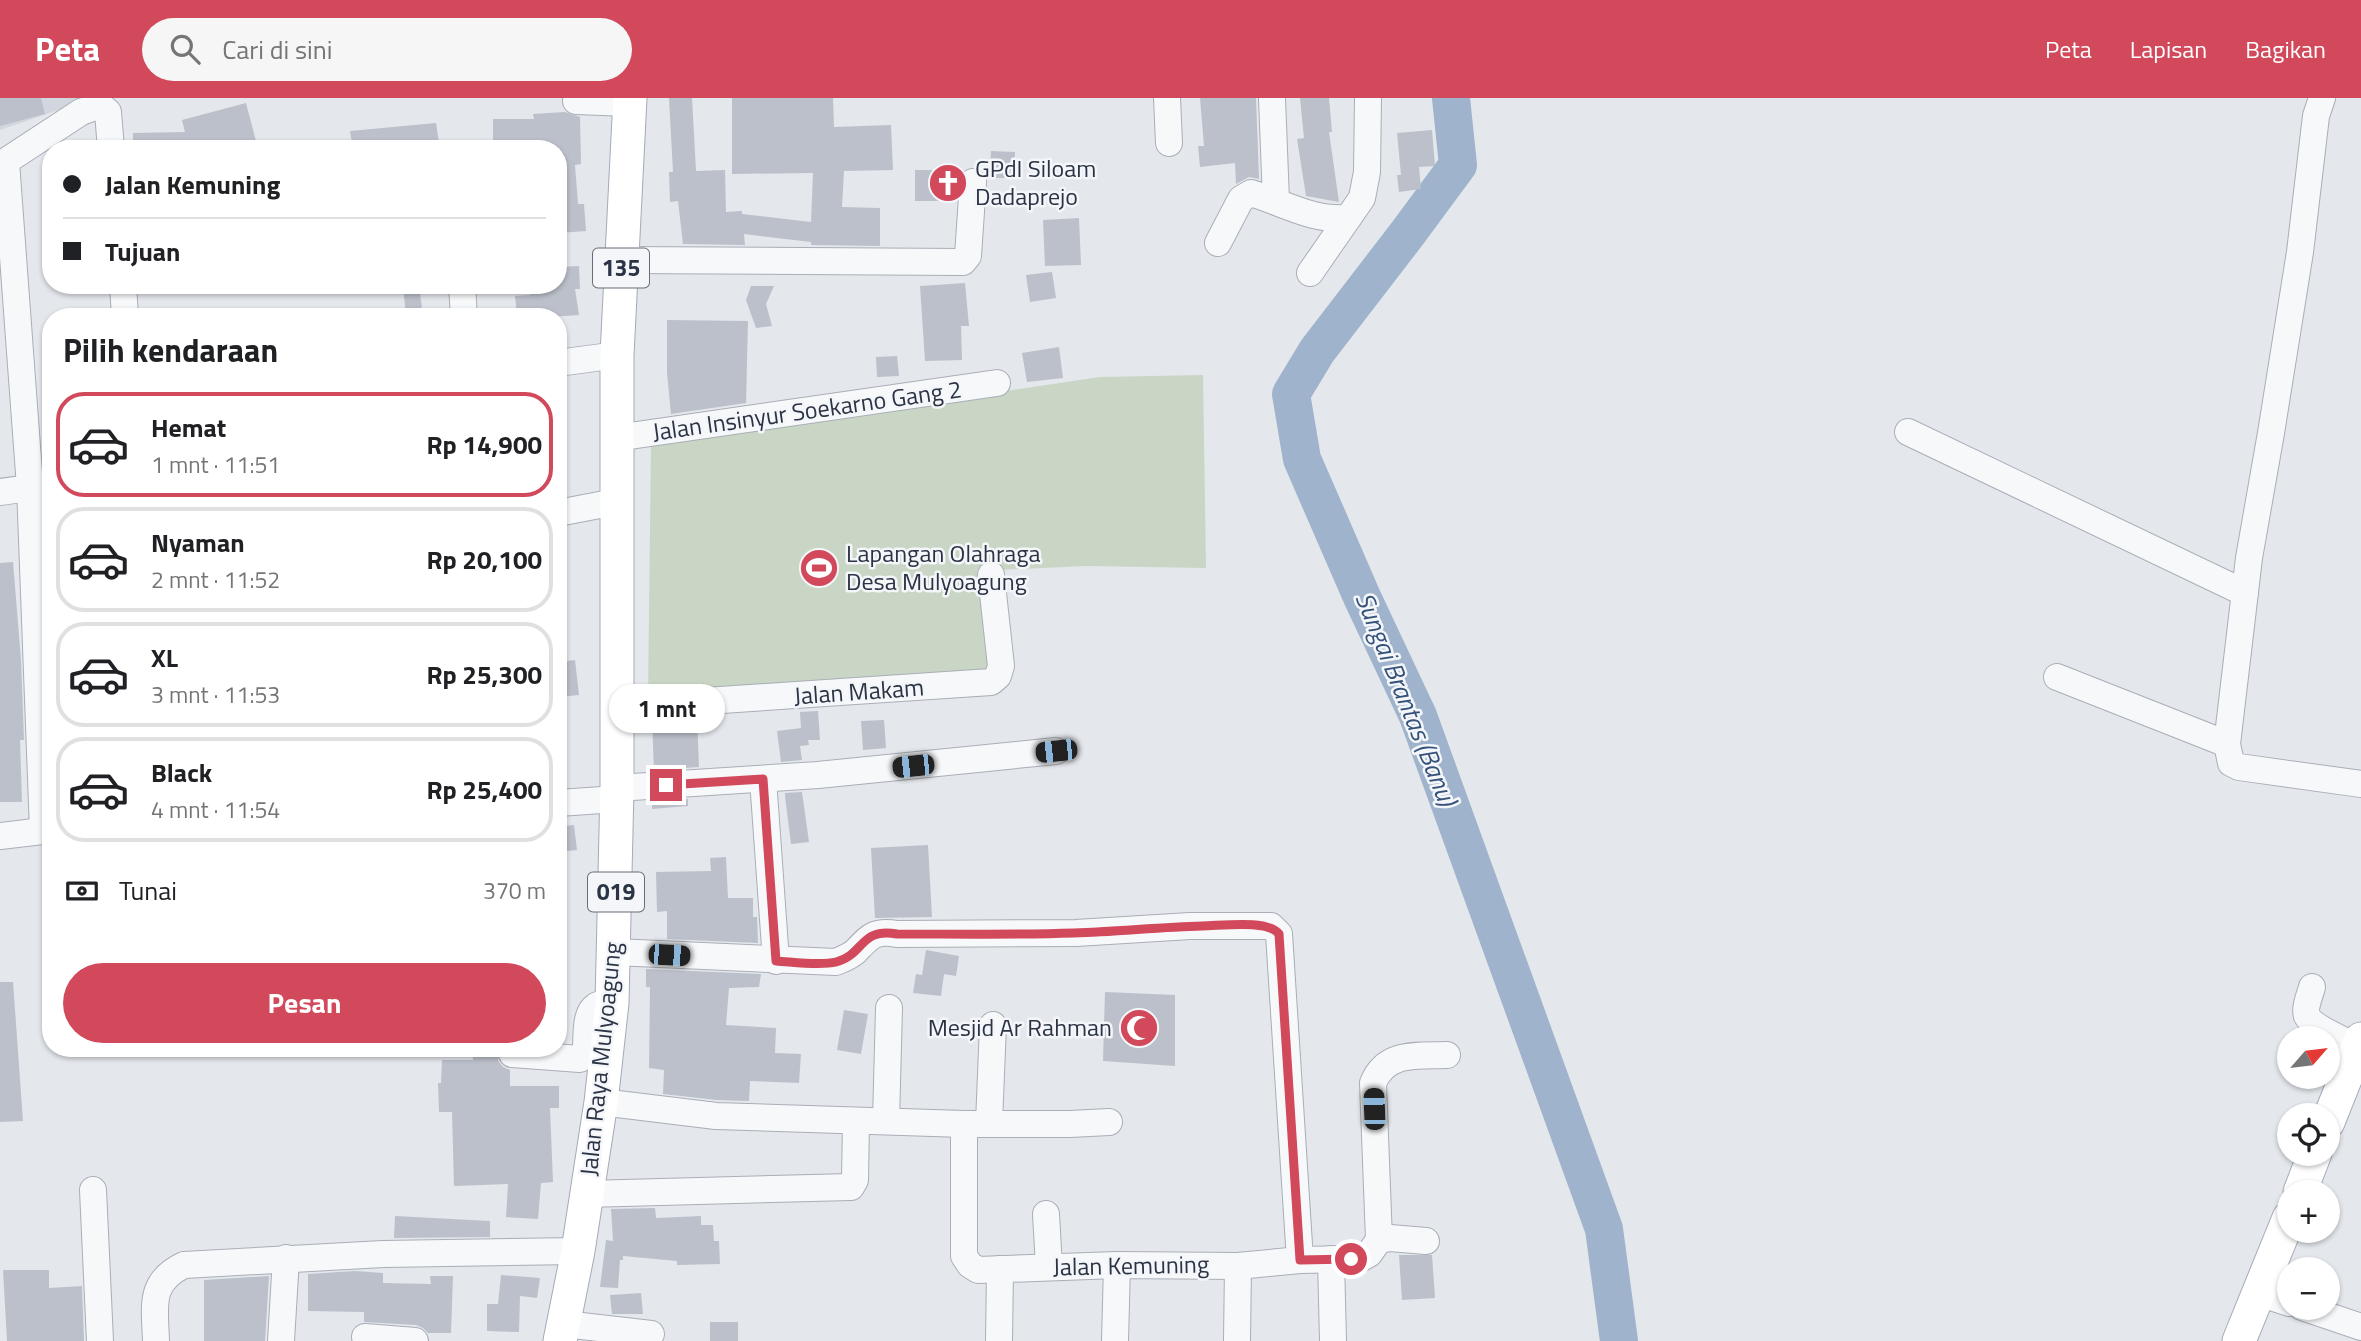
<!DOCTYPE html>
<html lang="id">
<meta charset="utf-8">
<style>
:root{--surface:#fff;--page:#f6f6f6;--text:#202124;--muted:#757577;--line:#e0e0e0;--accent:#d1495b}
body{margin:0;font-family:"Titillium Web",sans-serif;background:var(--page);color:var(--text);height:100vh;display:flex;flex-direction:column;font-size:26px;white-space:nowrap}
*{box-sizing:border-box;margin:0}
p{font-size:23px;color:var(--muted)}
.icon{flex:none;width:38px;height:38px;fill:none;stroke:currentColor;stroke-width:2;stroke-linecap:round;stroke-linejoin:round}
.map{position:relative;flex:1;overflow:hidden}
.panel{position:absolute;left:42px;top:210px;width:525px;height:749px;display:flex;flex-direction:column;background:var(--surface);border-radius:28px;box-shadow:0 2px 5px #0004}
.panel>*{flex:none}
.banner{position:absolute;left:42px;top:42px;width:525px;height:154px;border-radius:28px;box-shadow:0 2px 5px #0004;display:grid;align-content:center;height:154px;padding:0 21px;background:var(--surface)}
.needle{width:46px;rotate:62deg}
.buttons{position:absolute;left:2277px;top:928px;display:grid;gap:14px}
.buttons a{display:grid;place-items:center;width:63px;height:63px;border-radius:50%;background:var(--surface);box-shadow:0 2px 5px #0004;font-size:35px}
.end{position:absolute;width:32px;height:32px;margin:-16px;border:9px solid #d1495b;background:#fff;box-shadow:0 0 0 4px #fff}
.from{border-radius:50%}
.bubble{position:absolute;height:49px;border-radius:24px;background:var(--surface);box-shadow:0 2px 5px #0004;font-size:23px;font-weight:700;line-height:49px;text-align:center}
.car{position:absolute;width:21px;height:42px;margin:-21px -10px;border-radius:9px;box-shadow:0 0 5px 2px #0007;background:linear-gradient(#222 24%,#8ab4d8 0 40%,#222 0 76%,#8ab4d8 0 86%,#222 0)}
.banner b{display:flex;align-items:center;gap:24px;height:66px;font-size:26px}
.banner b+b{border-top:2px solid var(--line)}
.banner i{width:18px;height:18px;background:var(--text)}
ul{padding:0;list-style:none}
li{display:flex;align-items:center;gap:21px;height:105px;margin:0 14px 10px;padding:0 7px;border:4px solid var(--line);border-radius:28px}
li div{flex:1}
li b{display:block;font-size:26px}
li em{font-style:normal;font-weight:700}
li.selected{border-color:var(--accent)}
li>.icon{width:63px;height:63px;stroke-width:1.5}
h2{padding:0 21px;font-size:32px;line-height:84px}
.pay{display:flex;align-items:center;gap:18px;height:77px;padding:0 21px;font-size:26px}
.pay p{margin-inline-start:auto}
.button{display:flex;gap:14px;margin-top:auto;padding:14px 21px}
.button a{flex:1;height:80px;border-radius:42px;background:var(--accent);color:#fff;font-size:28px;font-weight:700;line-height:80px;text-align:center}
header{display:flex;align-items:center;gap:42px;box-sizing:border-box;height:98px;padding:0 35px;background:var(--accent);color:#fff}
header strong{font-size:33px}
nav{display:flex;gap:38px;margin-inline-start:auto;font-size:24px}
.search{width:490px;height:63px;background:var(--page);display:flex;align-items:center;gap:18px;box-sizing:border-box;padding:0 24px;border-radius:38px;color:var(--muted);font-size:26px}
.map>svg:first-child{display:block}
</style>
<header>
<strong>Peta</strong>
<div class="search"><svg class="icon" aria-label="search" viewBox="0 0 24 24"><circle cx="10" cy="10" r="6"/><path d="M15 15l6 6"/></svg>Cari di sini</div>
<nav><a>Peta</a><a>Lapisan</a><a>Bagikan</a></nav>
</header>
<div class="map">
<svg width="2361" height="1243" viewBox="0 0 2361 1243">
<rect width="100%" height="100%" fill="#e4e7ec"/>
<path fill="#d2d6de" d="M0 0H93L0 32Z"/>
<path fill="#c9d6c5" d="M1203 277 1206 470 1087 468 997 472 996 462 987 470 993 571 648 602 651 346 1100 279Z"/>
<g fill="none" stroke-linecap="round" stroke-linejoin="round">
<path stroke="#9fb4cc" stroke-width="38" d="M1451 0 1458 67 1407 136 1317 253 1291 296 1302 361 1362 499 1418 618 1604 1131 1619 1243"/>
</g>
<g fill="#bbc0ca">
<path d="M0 0H41L45 16 0 28Z"/>
<path d="M669 0H692L696 73 725 72 726 114 742 113V116L811 124 813 75 732 76V0H833L834 29 891 27 893 72 844 73 842 109 880 110V148L811 147V144L744 136 745 147 683 146 678 103 670 104 669 74H673Z"/>
<path d="M1200 0H1256L1259 81 1249 79 1236 86 1235 65 1200 69 1198 48H1204Z"/>
<path d="M1300 0H1329L1332 34H1329L1339 104 1306 98 1297 41 1304 40Z"/>
<path d="M246 5 256 43 225 51H133V35L185 34 182 22Z"/>
<path d="M565 14 580 19 581 66 575 67 578 106H584L586 133 558 135V51H493V21H534L533 16Z"/>
<path d="M436 25 440 51H353L350 33Z"/>
<path d="M1432 32 1435 68 1419 69 1421 91 1399 94 1397 77H1401L1397 35Z"/>
<path d="M991 53 1015 54 1014 80H990Z"/>
<path d="M915 72H963L957 82 956 103H915Z"/>
<path d="M1079 120 1081 167 1045 168 1043 122Z"/>
<path d="M579 168 580 191H575L579 217 551 219 550 214 517 217 515 198 530 197V187H558V169Z"/>
<path d="M1052 174 1056 200 1030 204 1026 177Z"/>
<path d="M965 185 969 228H961L962 262 925 263 920 188Z"/>
<path d="M403 187H419L423 219H406Z"/>
<path d="M751 188H774L766 206 772 228 756 230 746 202Z"/>
<path d="M667 222 748 223 746 305 671 316 667 275Z"/>
<path d="M1059 249 1063 280 1027 284 1022 255Z"/>
<path d="M897 258 899 278 877 279 876 259Z"/>
<path d="M13 464 21 562 24 642H20L22 704H0V465Z"/>
<path d="M575 562 579 597 558 599V564Z"/>
<path d="M818 613 820 642H808L809 647 800 648 802 662 781 664 777 633 801 630 800 614Z"/>
<path d="M697 619 699 669 654 672 652 622Z"/>
<path d="M884 622 886 650 863 652 861 623Z"/>
<path d="M802 694 809 744 791 746 785 698V695Z"/>
<path d="M688 701V708L652 711V704Z"/>
<path d="M574 727 577 752 558 754V729Z"/>
<path d="M928 747 932 819 875 820 871 750Z"/>
<path d="M726 759 728 800H753V819H757L758 845 667 841V813L657 814 656 774 711 773 710 760Z"/>
<path d="M926 852 959 858 956 878 944 876 941 898 913 895 916 876 922 877Z"/>
<path d="M646 871 761 876 759 889 729 890 726 927 776 930 775 955 801 956 799 985 750 983 749 1003 717 1002 663 996 664 972 649 970 650 889H646Z"/>
<path d="M0 884H13L23 1023 0 1024Z"/>
<path d="M1105 894 1175 897V968L1103 963Z"/>
<path d="M844 912 868 916 861 956 837 952Z"/>
<path d="M472 950H498V963L503 969 510 972V988H559V1010H550L553 1084 541 1085 538 1121 506 1119 508 1086 454 1088 452 1014H439L438 985H441L442 962H473Z"/>
<path d="M655 1110 656 1120 701 1118V1127H713L714 1143H719L720 1166 677 1167V1163L623 1158V1162H620L618 1190 600 1189 606 1142 613 1143 611 1111Z"/>
<path d="M395 1118 490 1123V1139L394 1140Z"/>
<path d="M1399 1157H1432L1435 1200 1402 1202Z"/>
<path d="M3 1172H49V1190L82 1188 84 1243H7Z"/>
<path d="M355 1173 383 1175V1185L431 1186 430 1178H453L451 1235H428L423 1230 416 1227 364 1224V1214L308 1213V1176Z"/>
<path d="M501 1177 540 1180 537 1200 520 1198 519 1234 487 1233V1206H498Z"/>
<path d="M269 1178 265 1243H204V1182Z"/>
<path d="M641 1195 643 1216H612L610 1197Z"/>
<rect x="710" y="1224" width="28" height="19"/>
</g>
<g fill="none" stroke-linecap="round" stroke-linejoin="round">
<g stroke="#a9aeb7" stroke-width="28">
<g id="minor">
<path d="M1167 0 1169 45"/>
<path d="M1272 0 1276 103"/>
<path d="M2322 0 2316 18 2300 154 2271 335 2249 460 2227 646 2231 665 2239 669 2361 686"/>
<path d="M576 3 629 5"/>
<path d="M6 64 30 389 43 733"/>
<path d="M0 67 81 14 100 7 108 14 111 51"/>
<path d="M1218 145 1241 101 1251 95C1284 105 1312 123 1348 120"/>
<path d="M621 162 963 164 968 158 973 84"/>
<path d="M1310 175 1362 100 1367 74 1368 0"/>
<path d="M123 187 125 219"/>
<path d="M462 187 464 219"/>
<path d="M558 265 617 257"/>
<path d="M1908 334 2245 495"/>
<path d="M616 340 997 285"/>
<path d="M0 394 51 387"/>
<path d="M558 415 615 404"/>
<path d="M2057 579 2227 646"/>
<path d="M616 609 991 584 998 578 1001 568 991 477"/>
<path d="M763 681 776 863"/>
<path d="M617 690 818 677 1056 653"/>
<path d="M558 705 617 701"/>
<path d="M0 738 51 732"/>
<path d="M615 854 836 864C843 861 851 858 856 853 870 838 875 832 897 836L1076 835 1190 828H1271L1279 836 1300 1162"/>
<path d="M2312 889C2310 897 2304 910 2307 918 2312 929 2346 943 2357 949"/>
<path d="M512 956 580 961 585 957C588 944 583 916 596 908 600 905 607 906 612 905"/>
<path d="M601 1004 716 1018 964 1026H1070L1109 1024"/>
<path d="M886 1023 889 910"/>
<path d="M989 1025 993 927"/>
<path d="M964 1026V1158L970 1167 978 1172 1117 1167 1238 1168 1300 1162 1351 1161H1360L1369 1156 1379 1142 1390 1140 1426 1143"/>
<path d="M93 1092 100 1243"/>
<path d="M586 1096 851 1089 855 1082 856 1023"/>
<path d="M1046 1116 1049 1169"/>
<path d="M1379 1142 1373 985C1386 953 1417 958 1447 957"/>
<path d="M1331 1161 1333 1243"/>
<path d="M2258 1195 2289 1205"/>
<path d="M2302 1209 2361 1229"/>
<path d="M564 1226 651 1236"/>
<path d="M365 1239 415 1243"/>
<path d="M156 1243C155 1209 148 1184 184 1167L383 1156 578 1153"/>
<path d="M281 1243 286 1160"/>
<path d="M999 1243 1000 1171"/>
<path d="M1115 1243 1117 1167"/>
<path d="M1237 1243 1238 1168"/>
</g>
</g>
<g stroke="#a3abb8" stroke-width="35">
<g id="major">
<path d="M2328 1024 2361 941"/>
<path d="M2300 1094 2315 1055"/>
<path d="M560 1243 578 1153 601 1004 612 905 617 690V257L630 0"/>
<path d="M2239 1243 2289 1120"/>
</g>
</g>
<use href="#minor" stroke="#f7f8fa" stroke-width="26"/>
<use href="#major" stroke="#fff" stroke-width="33"/>
</g>
<g fill="none" stroke-linecap="round" stroke-linejoin="round">
<path stroke="#d1495b" stroke-width="9" d="M666 687 763 681 776 863C793 864 820 868 836 864 864 857 860 829 897 836 956 836 1015 837 1074 835 1116 834 1159 829 1202 828 1220 828 1268 821 1279 836L1300 1162 1351 1161"/>
</g>
<defs>
<g id="church-disc" transform="scale(2.0125)"><circle r="9.5" fill="#d1495b" stroke="#f4f6f9"/><path d="M-1.2-6h2.4v3.5h3.3v2.4h-3.3V6h-2.4V-.1h-3.3v-2.4h3.3Z" fill="#fff"/></g>
<g id="stadium-disc" transform="scale(2.0125)"><circle r="9.5" fill="#d1495b" stroke="#f4f6f9"/><path d="M0-5a6.5 5 0 1 0 0 10a6.5 5 0 1 0 0-10ZM-3.5-1.8h7v3.6h-7Z" fill="#fff"/></g>
<g id="mosque-disc" transform="scale(2.0125)"><circle r="9.5" fill="#d1495b" stroke="#f4f6f9"/><path d="M3.5-4.9A6 6 0 1 0 3.5 4.9A5 5 0 1 1 3.5-4.9Z" fill="#fff"/></g>
</defs>
<g fill-rule="evenodd">
<use href="#church-disc" x="948" y="85"/>
<use href="#stadium-disc" x="819" y="470"/>
<use href="#mosque-disc" x="1139" y="930"/>
</g>
<g text-anchor="middle" stroke-width="5" stroke-linejoin="round" paint-order="stroke">
<g fill="#f4f6f9" stroke="#676e7b" stroke-width="2">
<rect x="593" y="150.5" width="56" height="39" rx="5"/>
<rect x="588" y="774.5" width="56" height="39" rx="5"/>
</g>
<g font-size="23" font-weight="bold" fill="#2b3445">
<text x="621" y="178">135</text>
<text x="616" y="802">019</text>
</g>
<g font-size="24" fill="#2b3445" stroke="#f4f6f9" text-anchor="start">
<text x="975" y="79">GPdI Siloam<tspan x="975" dy="28">Dadaprejo</tspan></text>
<text x="846" y="464">Lapangan Olahraga<tspan x="846" dy="28">Desa Mulyoagung</tspan></text>
<text x="1112" y="938" text-anchor="end">Mesjid Ar Rahman</text>
</g>
<g font-size="24" fill="#2b3445" stroke="#f4f6f9">
<text transform="translate(807 313) rotate(-8)" y="8">Jalan Insinyur Soekarno Gang 2</text>
<text transform="translate(859 594) rotate(-4)" y="8">Jalan Makam</text>
<text transform="translate(601 961) rotate(-84)" y="8">Jalan Raya Mulyoagung</text>
<text transform="translate(1131 1168) rotate(-1)" y="8">Jalan Kemuning</text>
</g>
<g font-size="26" font-style="italic" fill="#34527a" stroke="#f4f6f9">
<text transform="translate(1406 601) rotate(68)" y="9">Sungai Brantas (Banu)</text>
</g>
</g>
</svg>
<div class="buttons">
<a><svg class="needle" viewBox="-14 -14 28 28"><path d="M0-13l5 13h-10z" fill="#e53935"/><path d="M0 13l5-13h-10z" fill="#757577"/></svg></a>
<a><svg class="icon" aria-label="locate" viewBox="0 0 24 24"><circle cx="12" cy="12" r="6"/><path d="M12 2v4M12 18v4M2 12h4M18 12h4"/></svg></a>
<a>+</a>
<a>−</a>
</div>
<i class="end from" style="left:1351px;top:1161px"></i>
<i class="end" style="left:666px;top:687px"></i>
<div class="bubble" style="left:609px;top:586px;width:116px">1 mnt</div>
<i class="car" style="left:1056px;top:653px;rotate:264deg"></i>
<i class="car" style="left:913px;top:668px;rotate:264deg"></i>
<i class="car" style="left:669px;top:857px;rotate:93deg"></i>
<i class="car" style="left:1374px;top:1011px;rotate:358deg"></i>
<div class="banner">
<b><i class="from"></i>Jalan Kemuning</b>
<b><i></i>Tujuan</b>
</div>
<section class="panel">
<h2>Pilih kendaraan</h2>
<ul>
<li class="selected"><svg class="icon" aria-label="car" viewBox="0 0 24 24"><path d="M5 17H2v-5l4-1 3-4h7l3 4 3 1v5h-3M9 17h6M6 11h13"/><circle cx="7" cy="17" r="2"/><circle cx="17" cy="17" r="2"/></svg><div><b>Hemat</b><p>1 mnt · 11:51</p></div><em>Rp 14,900</em></li>
<li><svg class="icon" aria-label="car" viewBox="0 0 24 24"><path d="M5 17H2v-5l4-1 3-4h7l3 4 3 1v5h-3M9 17h6M6 11h13"/><circle cx="7" cy="17" r="2"/><circle cx="17" cy="17" r="2"/></svg><div><b>Nyaman</b><p>2 mnt · 11:52</p></div><em>Rp 20,100</em></li>
<li><svg class="icon" aria-label="car" viewBox="0 0 24 24"><path d="M5 17H2v-5l4-1 3-4h7l3 4 3 1v5h-3M9 17h6M6 11h13"/><circle cx="7" cy="17" r="2"/><circle cx="17" cy="17" r="2"/></svg><div><b>XL</b><p>3 mnt · 11:53</p></div><em>Rp 25,300</em></li>
<li><svg class="icon" aria-label="car" viewBox="0 0 24 24"><path d="M5 17H2v-5l4-1 3-4h7l3 4 3 1v5h-3M9 17h6M6 11h13"/><circle cx="7" cy="17" r="2"/><circle cx="17" cy="17" r="2"/></svg><div><b>Black</b><p>4 mnt · 11:54</p></div><em>Rp 25,400</em></li>
</ul>
<div class="pay"><svg class="icon" aria-label="cash" viewBox="0 0 24 24"><path d="M3 7h18v10H3z"/><circle cx="12" cy="12" r="2"/></svg>Tunai<p>370 m</p></div>
<div class="button"><a>Pesan</a></div>
</section>
</div>
